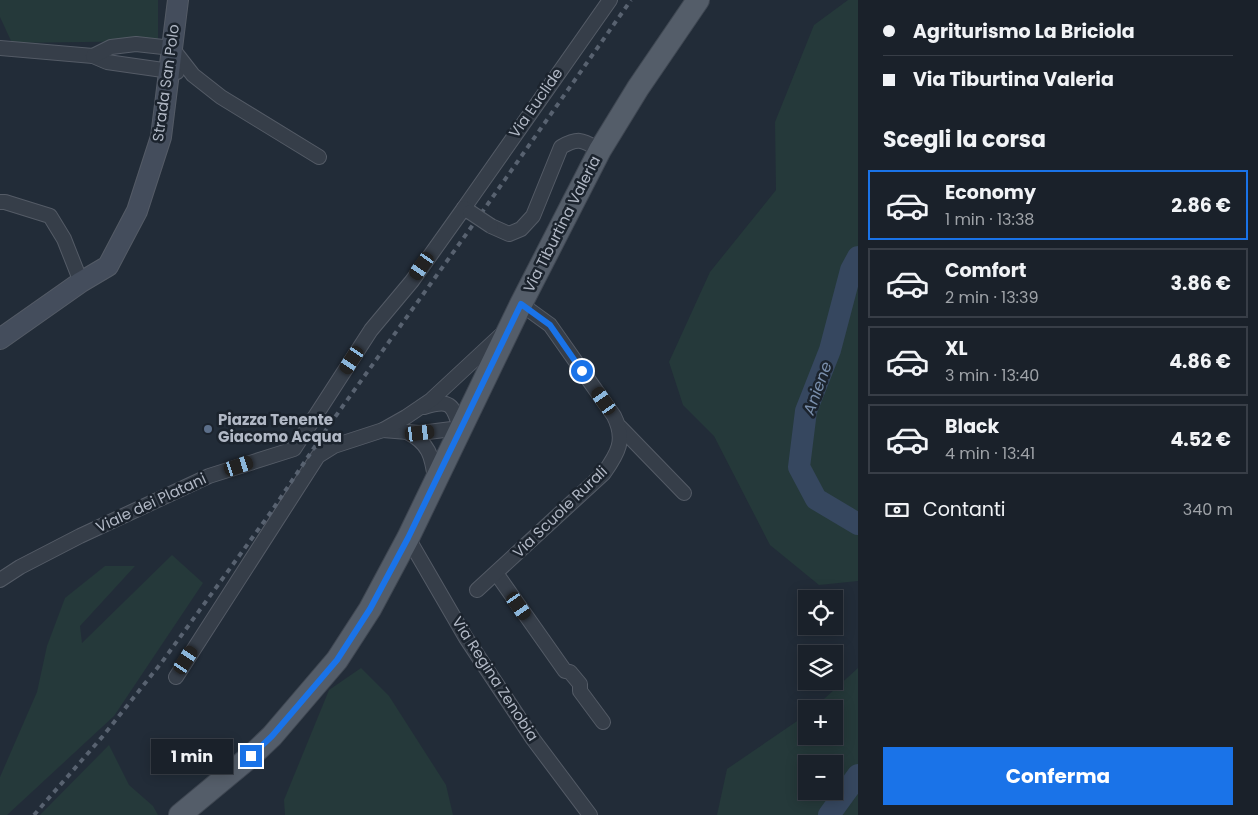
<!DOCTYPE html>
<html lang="it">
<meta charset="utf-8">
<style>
:root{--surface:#1a212a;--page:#232932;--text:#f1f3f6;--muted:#9fa3a8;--line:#383e47;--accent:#1a73e8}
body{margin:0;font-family:Poppins,sans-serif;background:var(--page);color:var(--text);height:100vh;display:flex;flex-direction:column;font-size:19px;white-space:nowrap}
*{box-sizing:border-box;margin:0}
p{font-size:16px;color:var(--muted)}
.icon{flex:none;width:28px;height:28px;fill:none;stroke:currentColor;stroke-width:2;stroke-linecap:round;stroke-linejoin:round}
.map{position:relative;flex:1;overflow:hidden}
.drawer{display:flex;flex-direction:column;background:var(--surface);width:400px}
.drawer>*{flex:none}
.banner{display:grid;align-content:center;height:110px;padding:0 25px;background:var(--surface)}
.fabs{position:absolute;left:798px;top:590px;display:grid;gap:10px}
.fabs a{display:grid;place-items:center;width:45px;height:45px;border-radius:0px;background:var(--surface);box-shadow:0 2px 12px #0003,0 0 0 1px var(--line);font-size:25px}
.end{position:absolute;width:22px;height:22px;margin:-11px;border:6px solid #1a73e8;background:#fff;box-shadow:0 0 0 2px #fff}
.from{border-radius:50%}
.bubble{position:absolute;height:35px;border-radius:0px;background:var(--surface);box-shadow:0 2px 12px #0003,0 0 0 1px var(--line);font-size:16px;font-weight:700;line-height:35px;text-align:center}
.car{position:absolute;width:15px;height:30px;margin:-15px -8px;border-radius:6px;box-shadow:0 0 4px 1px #0007;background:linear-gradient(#222 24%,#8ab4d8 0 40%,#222 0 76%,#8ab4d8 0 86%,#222 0)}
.banner b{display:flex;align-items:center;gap:18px;height:48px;font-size:19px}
.banner b+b{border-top:1px solid var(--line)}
.banner i{width:12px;height:12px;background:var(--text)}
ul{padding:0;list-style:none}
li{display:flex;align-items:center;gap:15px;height:70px;margin:0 10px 8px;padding:0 15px;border:2px solid var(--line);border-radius:0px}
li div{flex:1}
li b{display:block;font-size:19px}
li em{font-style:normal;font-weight:700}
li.on{border-color:var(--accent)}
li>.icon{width:45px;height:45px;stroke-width:1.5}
h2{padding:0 25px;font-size:22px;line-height:60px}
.pay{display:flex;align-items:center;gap:12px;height:55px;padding:0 25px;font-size:19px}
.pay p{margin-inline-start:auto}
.cta{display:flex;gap:10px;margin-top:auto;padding:10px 25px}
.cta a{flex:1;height:58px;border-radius:0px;background:var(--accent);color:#fff;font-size:20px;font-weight:700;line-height:58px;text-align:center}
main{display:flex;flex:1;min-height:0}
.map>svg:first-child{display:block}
</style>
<main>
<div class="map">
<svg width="858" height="815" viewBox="0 0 858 815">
<rect width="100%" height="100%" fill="#222c38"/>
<g fill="#25393a" fill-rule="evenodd">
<path d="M0 0H158V41L12 43 0 17Z"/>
<path d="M848 0H858V581L819 585 770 545 714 436 683 405 669 362 710 272 776 190 775 122 814 25Z"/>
<path d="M172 555 203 583 114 716 7 815H0V777L37 692 47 646 65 598 105 566H135L80 626 82 643Z"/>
<path d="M361 668 389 696 446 785 453 815H285L284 800 329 690Z"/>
<path d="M858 668V815H717L727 769 806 715V736H834V709H813ZM806 764H834V791H806Z"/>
<path d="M109 745 129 785 153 806 158 815H40Z"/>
</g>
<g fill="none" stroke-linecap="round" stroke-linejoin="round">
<g stroke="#36475f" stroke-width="22">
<path d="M858 257 851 270 830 350 806 411 799 467 816 499 858 524"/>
<path d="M829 815 858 775"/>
</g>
<g stroke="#545b66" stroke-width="16">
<g id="street">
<path d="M0 48 93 56 107 62 177 72"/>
<path d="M93 56 111 47 136 44 172 48 193 75 221 97 319 157"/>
<path d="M0 202H5L50 216 64 239 81 282"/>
<path d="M464 208 610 0"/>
<path d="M491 226 509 234 521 229 533 216 561 147C579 137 582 140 600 150"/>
<path d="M620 427 684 493"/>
<path d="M383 430 420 433 460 428C453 404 450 399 424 407"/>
<path d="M407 432C429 443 432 456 435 479"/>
<path d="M408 538 466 638 533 739 590 815"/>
<path d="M496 573 565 671 570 672 580 684V691L603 722"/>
<path d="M0 580 20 567 80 536 209 476 294 449 371 330 412 281 464 208 470 212"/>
<path d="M477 590 604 473C618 453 626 440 614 416L550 325 521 304"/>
<path d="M176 677 318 456 334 446 383 430 406 417 431 400 501 335"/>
</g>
</g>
<g stroke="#545b66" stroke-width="22">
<path id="secondary" d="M0 339 81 282 108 266 137 211 161 137 178 0"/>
</g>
<g stroke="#3f4752" stroke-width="24">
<path id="primary" d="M180 815 251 756 272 736 337 660 370 609 408 538 521 304 600 150 638 88 698 0"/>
</g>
<use href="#street" stroke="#363e49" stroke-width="14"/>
<use href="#secondary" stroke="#444d5c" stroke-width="20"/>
<use href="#primary" stroke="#545d69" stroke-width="22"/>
<path stroke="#586270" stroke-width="4" stroke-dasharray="5 5" stroke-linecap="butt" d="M34 815 103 736 162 662 271 512 330 424 485 208 631 0"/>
<g stroke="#545b66" stroke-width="16" stroke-linecap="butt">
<path id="street-bridge" d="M470 212 491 226"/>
</g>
<use href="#street-bridge" stroke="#363e49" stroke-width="14"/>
</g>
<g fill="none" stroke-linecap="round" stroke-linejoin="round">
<path stroke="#1a73e8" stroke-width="6" d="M251 756 272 736 337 660 370 609 408 538 521 304 550 325 582 371"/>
</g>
<circle fill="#5c6f8a" stroke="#1b232d" stroke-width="2" cx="208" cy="429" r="5"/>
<g text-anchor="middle" stroke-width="5" stroke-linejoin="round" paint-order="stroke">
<g font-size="15" fill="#b1b8c5" stroke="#1b232d">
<text transform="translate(166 83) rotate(-82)" y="5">Strada San Polo</text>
<text transform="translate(536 103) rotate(-55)" y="5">Via Euclide</text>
<text transform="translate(562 224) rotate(-63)" y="5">Via Tiburtina Valeria</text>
<text transform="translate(151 503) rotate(-25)" y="5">Viale dei Platani</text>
<text transform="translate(560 512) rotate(-44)" y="5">Via Scuole Rurali</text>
<text transform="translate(495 679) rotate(57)" y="5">Via Regina Zenobia</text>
</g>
<g font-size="15" font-weight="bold" fill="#b1b8c5" stroke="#1b232d" text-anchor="start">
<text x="218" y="425">Piazza Tenente<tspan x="218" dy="17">Giacomo Acqua</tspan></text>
</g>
<g font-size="16" font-style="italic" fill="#7a8fac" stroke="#1b232d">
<text transform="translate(817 388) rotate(-70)" y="6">Aniene</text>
</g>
</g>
</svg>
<div class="fabs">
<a><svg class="icon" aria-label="locate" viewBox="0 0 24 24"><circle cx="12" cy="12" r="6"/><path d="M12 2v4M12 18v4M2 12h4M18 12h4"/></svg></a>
<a><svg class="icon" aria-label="layers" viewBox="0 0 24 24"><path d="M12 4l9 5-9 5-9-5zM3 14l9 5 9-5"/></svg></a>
<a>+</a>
<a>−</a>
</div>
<i class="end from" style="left:582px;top:371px"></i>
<i class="end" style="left:251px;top:756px"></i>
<div class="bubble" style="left:151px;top:739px;width:82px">1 min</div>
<i class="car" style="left:422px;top:266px;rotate:215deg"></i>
<i class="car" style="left:352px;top:360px;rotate:213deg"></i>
<i class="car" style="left:604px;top:401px;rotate:325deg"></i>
<i class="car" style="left:420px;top:433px;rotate:83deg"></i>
<i class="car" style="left:239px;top:466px;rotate:72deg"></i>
<i class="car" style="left:519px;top:606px;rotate:145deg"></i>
<i class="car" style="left:186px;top:660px;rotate:33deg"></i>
</div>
<section class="drawer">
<div class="banner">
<b><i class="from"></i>Agriturismo La Briciola</b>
<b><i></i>Via Tiburtina Valeria</b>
</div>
<h2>Scegli la corsa</h2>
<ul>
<li class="on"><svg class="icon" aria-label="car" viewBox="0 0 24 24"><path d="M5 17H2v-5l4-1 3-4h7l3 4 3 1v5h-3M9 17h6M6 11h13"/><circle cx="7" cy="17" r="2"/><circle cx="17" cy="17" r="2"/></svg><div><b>Economy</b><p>1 min · 13:38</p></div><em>2.86 €</em></li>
<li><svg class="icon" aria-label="car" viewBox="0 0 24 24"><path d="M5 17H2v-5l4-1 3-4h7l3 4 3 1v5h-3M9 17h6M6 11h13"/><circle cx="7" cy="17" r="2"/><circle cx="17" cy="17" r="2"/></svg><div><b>Comfort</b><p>2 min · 13:39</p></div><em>3.86 €</em></li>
<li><svg class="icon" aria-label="car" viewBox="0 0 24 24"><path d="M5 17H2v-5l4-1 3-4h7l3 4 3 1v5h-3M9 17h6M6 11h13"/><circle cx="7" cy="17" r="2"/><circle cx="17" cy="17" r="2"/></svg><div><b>XL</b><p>3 min · 13:40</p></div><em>4.86 €</em></li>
<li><svg class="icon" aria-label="car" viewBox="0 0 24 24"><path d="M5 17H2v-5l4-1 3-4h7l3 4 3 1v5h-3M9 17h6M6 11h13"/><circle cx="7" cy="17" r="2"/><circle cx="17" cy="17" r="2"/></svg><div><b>Black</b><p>4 min · 13:41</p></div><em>4.52 €</em></li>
</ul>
<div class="pay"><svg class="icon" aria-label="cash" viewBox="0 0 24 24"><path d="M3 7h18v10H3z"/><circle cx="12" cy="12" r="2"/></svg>Contanti<p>340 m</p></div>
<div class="cta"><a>Conferma</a></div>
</section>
</main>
